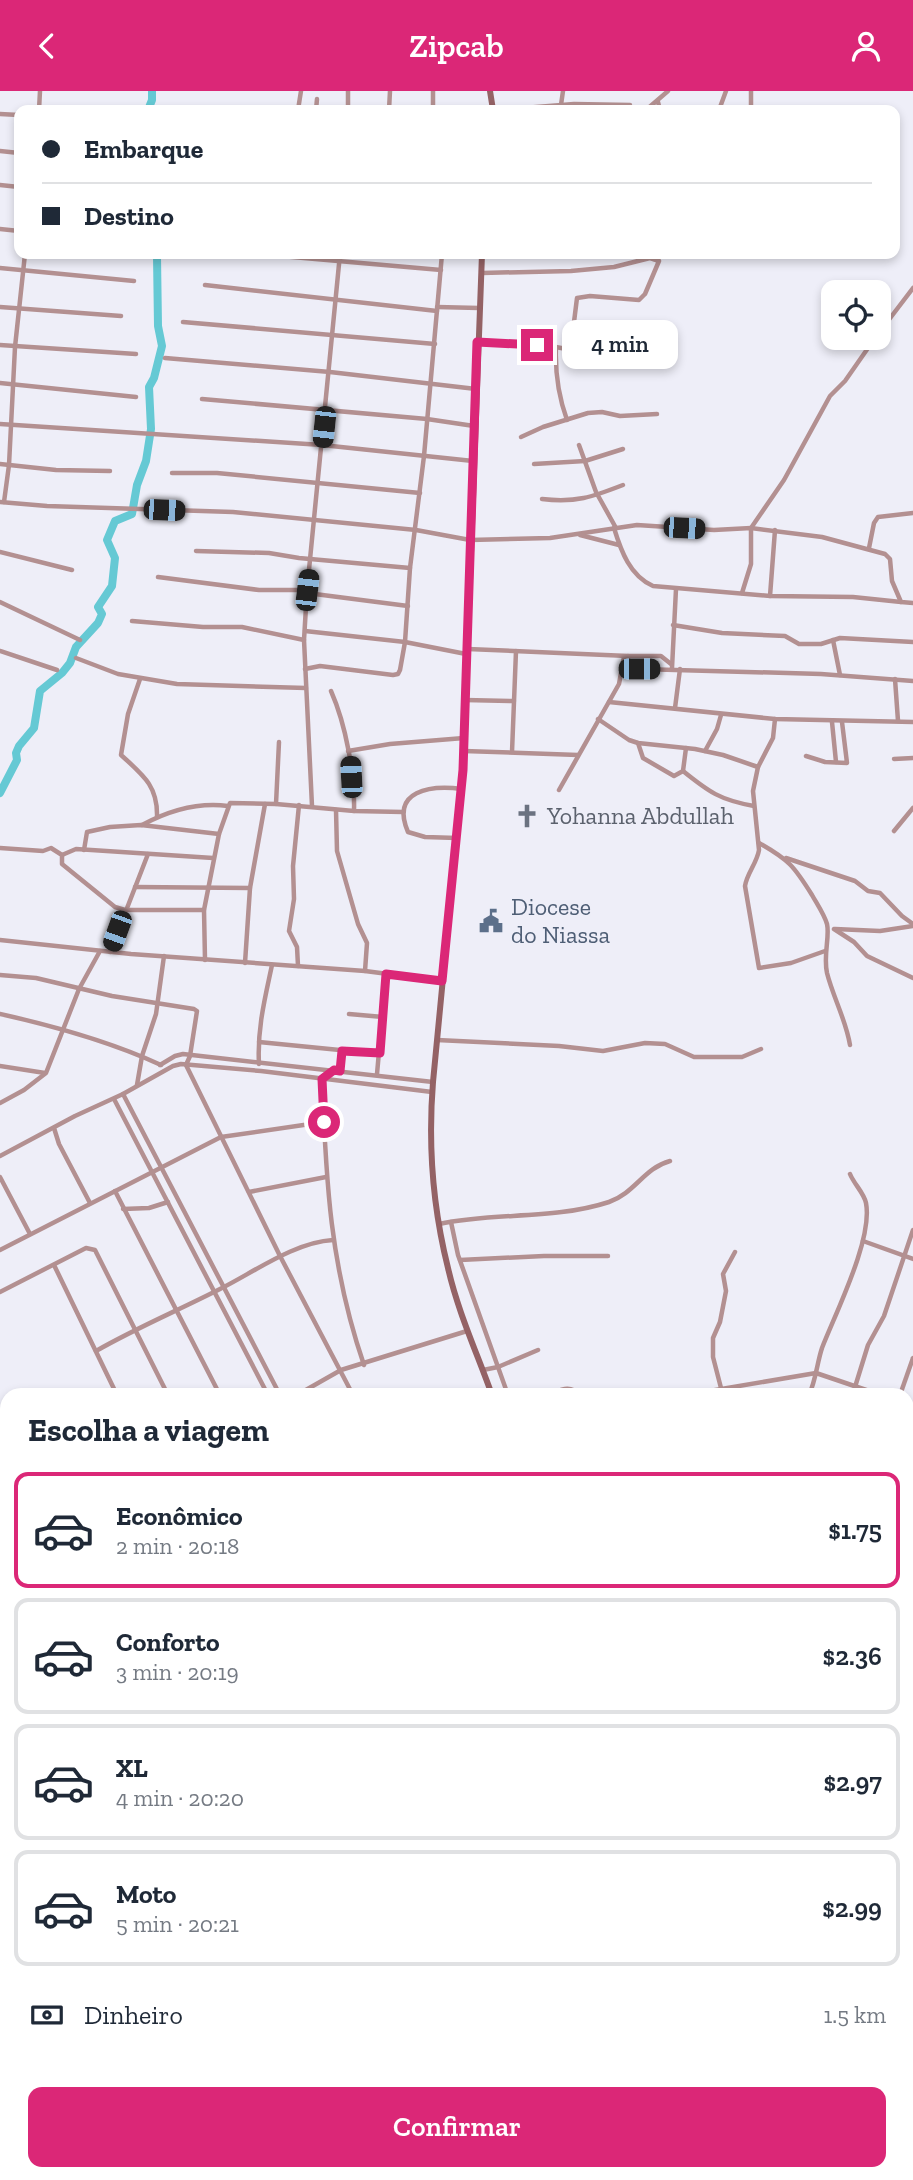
<!DOCTYPE html>
<html lang="pt">
<meta charset="utf-8">
<style>
:root{--surface:#fff;--page:#f2f2f3;--text:#1f2937;--muted:#747a83;--line:#e0e1e3;--accent:#db2777}
body{margin:0;font-family:"Zilla Slab",serif;background:var(--page);color:var(--text);height:100vh;display:flex;flex-direction:column;font-size:26px;white-space:nowrap}
*{box-sizing:border-box;margin:0}
p{font-size:23px;color:var(--muted)}
.icon{flex:none;width:38px;height:38px;fill:none;stroke:currentColor;stroke-width:2;stroke-linecap:round;stroke-linejoin:round}
.map{position:relative;flex:1;overflow:hidden}
.drawer{position:absolute;left:0px;top:1297px;width:914px;height:793px;display:flex;flex-direction:column;background:var(--surface);border-radius:21px 21px 0 0;box-shadow:0 4px 10px #0003}
.drawer>*{flex:none}
.hud{position:absolute;left:14px;top:14px;width:886px;height:154px;border-radius:14px;box-shadow:0 4px 10px #0003;display:grid;align-content:center;height:154px;padding:0 28px;background:var(--surface)}
.tools{position:absolute;left:821px;top:189px;display:grid;gap:14px}
.tools a{display:grid;place-items:center;width:70px;height:70px;border-radius:14px;background:var(--surface);box-shadow:0 4px 10px #0003;font-size:35px}
.end{position:absolute;width:32px;height:32px;margin:-16px;border:9px solid #db2777;background:#fff;box-shadow:0 0 0 4px #fff}
.from{border-radius:50%}
.bubble{position:absolute;height:49px;border-radius:14px;background:var(--surface);box-shadow:0 4px 10px #0003;font-size:23px;font-weight:600;line-height:49px;text-align:center}
.car{position:absolute;width:21px;height:42px;margin:-21px -10px;border-radius:9px;box-shadow:0 0 5px 2px #0007;background:linear-gradient(#222 24%,#8ab4d8 0 40%,#222 0 76%,#8ab4d8 0 86%,#222 0)}
.hud b{display:flex;align-items:center;gap:24px;height:66px;font-size:26px}
.hud b+b{border-top:2px solid var(--line)}
.hud i{width:18px;height:18px;background:var(--text)}
ul{padding:0;list-style:none}
li{display:flex;align-items:center;gap:21px;height:116px;margin:0 14px 10px;padding:0 14px;border:4px solid var(--line);border-radius:14px}
li div{flex:1}
li b{display:block;font-size:26px}
li em{font-style:normal;font-weight:600}
li.active{border-color:var(--accent)}
li>.icon{width:63px;height:63px;stroke-width:1.5}
h2{padding:0 28px;font-size:32px;line-height:84px}
.pay{display:flex;align-items:center;gap:18px;height:77px;padding:0 28px;font-size:26px}
.pay p{margin-inline-start:auto}
.button{display:flex;gap:14px;margin-top:auto;padding:14px 28px}
.button a{flex:1;height:80px;border-radius:14px;background:var(--accent);color:#fff;font-size:28px;font-weight:600;line-height:80px;text-align:center}
header{display:flex;justify-content:space-between;align-items:center;height:91px;padding:0 28px;background:var(--accent);color:#fff;font-size:32px;font-weight:600}
.map>svg:first-child{display:block}
</style>
<header><svg class="icon" aria-label="back" viewBox="0 0 24 24"><path d="M15 5l-7 7 7 7"/></svg>Zipcab<svg class="icon" aria-label="person" viewBox="0 0 24 24"><circle cx="12" cy="8" r="4"/><path d="M4 21q1-7 8-7t8 7"/></svg></header>
<div class="map">
<svg width="913" height="2089" viewBox="0 0 913 2089">
<rect width="100%" height="100%" fill="#eeeef8"/>
<g fill="none" stroke-linecap="round" stroke-linejoin="round">
<path stroke="#65c9d4" stroke-width="2" d="M67 2089 73 2082"/>
<g stroke="#65c9d4" stroke-width="8">
<path d="M148 19 152 9V0"/>
<path d="M0 702 17 669 16 662 19 655 34 637 40 600 62 582 70 572 76 556 98 532 102 523 98 516 112 495 115 467 107 449 115 430 132 423 137 394 146 370 151 338 149 296 154 287 162 255 158 235 157 165 153 163"/>
</g>
<g stroke="#b39091" stroke-width="4.5">
<path d="M348 0V19"/>
<path d="M658 11 660 19"/>
<path d="M561 14 563 0"/>
<path d="M39 19 40 0"/>
<path d="M298 19 301 0"/>
<path d="M316 19 317 8"/>
<path d="M389 19 390 0"/>
<path d="M433 19V0"/>
<path d="M499 19 574 13 630 14"/>
<path d="M646 19 668 0"/>
<path d="M719 19 726 0"/>
<path d="M751 19V0"/>
<path d="M0 23 19 24"/>
<path d="M0 60 19 62"/>
<path d="M0 94 19 96"/>
<path d="M0 138 19 140"/>
<path d="M258 163 441 179"/>
<path d="M0 177 134 190"/>
<path d="M482 182 571 180 614 176 650 167 659 170 645 203 639 209 590 205 577 207 571 255 566 258 556 256"/>
<path d="M205 194 437 220"/>
<path d="M0 216 121 225"/>
<path d="M437 216 479 217"/>
<path d="M183 231 435 253"/>
<path d="M878 243 913 197"/>
<path d="M478 251 556 256C555 281 558 304 567 329"/>
<path d="M0 254 136 263"/>
<path d="M165 267 330 281 476 298"/>
<path d="M0 292 136 306"/>
<path d="M202 308 427 328 474 335"/>
<path d="M0 333 322 354 473 370"/>
<path d="M521 346 543 336 588 322 602 321 620 325 657 323"/>
<path d="M579 354 596 401 616 437"/>
<path d="M0 373 56 379 110 380"/>
<path d="M534 373 585 370 623 358"/>
<path d="M172 382H217L420 402"/>
<path d="M542 408C576 412 592 406 623 394"/>
<path d="M0 411 47 415 233 421 416 439 470 449 550 447 637 434 714 439 751 437 822 446 885 463 890 468 892 490 901 511 913 512"/>
<path d="M4 411 9 374 15 256 25 163"/>
<path d="M614 437C621 460 630 485 653 495L770 505 853 506 901 511"/>
<path d="M580 444 619 454"/>
<path d="M869 457 874 432 878 426 913 422"/>
<path d="M196 460 269 462 299 467 410 477"/>
<path d="M0 461 72 479"/>
<path d="M158 486 259 499H307"/>
<path d="M307 502 408 515"/>
<path d="M742 502 751 473V437L784 389 830 305 845 290 875 247"/>
<path d="M770 505 775 439"/>
<path d="M0 511 80 549"/>
<path d="M132 530 203 536H242L304 549"/>
<path d="M673 534 722 542 785 545 799 553H821L840 547 913 551"/>
<path d="M305 540 405 551 466 563"/>
<path d="M833 549 840 584"/>
<path d="M468 558 628 565V573L640 578 821 583 913 590"/>
<path d="M0 560 57 579"/>
<path d="M628 565H661L671 573"/>
<path d="M76 567 118 583 177 593 306 597"/>
<path d="M672 577 676 498"/>
<path d="M305 578 320 575 393 584 398 583 400 579 405 551 410 477 424 365 442 163"/>
<path d="M140 588 128 623 121 664C143 684 158 695 157 726"/>
<path d="M895 588 898 630"/>
<path d="M331 600C346 634 355 684 354 720"/>
<path d="M465 609 514 610"/>
<path d="M609 611 775 628 913 631"/>
<path d="M675 617 680 578"/>
<path d="M598 628 629 649 638 652 695 658 723 664 758 676"/>
<path d="M775 628 773 647 758 676 753 700 759 759C757 772 747 782 745 795L759 877 791 872 825 860"/>
<path d="M832 631 836 671"/>
<path d="M638 652 643 667 674 685 683 680 686 657"/>
<path d="M348 660 390 653 464 647"/>
<path d="M464 660 578 664"/>
<path d="M705 660 717 638 721 624"/>
<path d="M512 661 516 560"/>
<path d="M806 665 825 671 847 672 842 631"/>
<path d="M894 668 913 667"/>
<path d="M683 680C709 701 720 709 754 715"/>
<path d="M559 699 619 593 624 566"/>
<path d="M276 713 279 651"/>
<path d="M312 715 304 549 307 499 340 163"/>
<path d="M336 719 337 760 358 833 367 852 365 880"/>
<path d="M142 734C168 720 198 711 228 715"/>
<path d="M894 740 913 717"/>
<path d="M457 747 425 746 408 741C390 699 431 694 462 698"/>
<path d="M759 752C789 769 794 775 812 804 817 813 824 823 827 833 830 846 823 864 827 882 833 906 846 929 850 954"/>
<path d="M0 757 43 760 51 757 62 764V773L115 816 125 819H204"/>
<path d="M84 759 87 741 110 736 141 734 219 743"/>
<path d="M62 764 76 758 213 767"/>
<path d="M786 767 855 790 868 800 880 802 902 825 913 833"/>
<path d="M135 796 250 797"/>
<path d="M834 838 854 851 867 865 913 887"/>
<path d="M835 838 880 840 913 835"/>
<path d="M0 849 131 863 365 880 442 890"/>
<path d="M110 861 148 763"/>
<path d="M205 869 204 819 219 743 230 712 276 713 354 720 403 721"/>
<path d="M245 872 250 797 265 713"/>
<path d="M298 875 297 856 289 840 294 808 293 775 299 714"/>
<path d="M0 884 36 887 112 905 194 918 197 920 190 965 186 974 280 1165 353 1304"/>
<path d="M0 923C54 935 111 951 161 974"/>
<path d="M349 923 383 926"/>
<path d="M437 949 559 955 603 960 645 952 665 953 694 966H742L761 958"/>
<path d="M259 951 380 963"/>
<path d="M259 973C257 938 265 907 272 874"/>
<path d="M160 974 175 965 183 963 433 991"/>
<path d="M0 975 45 982"/>
<path d="M333 979 322 988C326 1090 330 1175 364 1274"/>
<path d="M340 980 342 960"/>
<path d="M377 983 386 883"/>
<path d="M137 994 142 965 156 923 164 865"/>
<path d="M123 1003 280 1304"/>
<path d="M114 1008 268 1304"/>
<path d="M0 1012 24 999 46 982 79 898 100 860"/>
<path d="M54 1037 59 1053 90 1112"/>
<path d="M0 1065 75 1025 123 1003 173 975 181 973 261 980 432 1001"/>
<path d="M0 1086 30 1143"/>
<path d="M115 1100 220 1304"/>
<path d="M249 1101 326 1086"/>
<path d="M123 1118 149 1117 168 1111"/>
<path d="M451 1131 458 1164 508 1304"/>
<path d="M439 1133C495 1121 554 1129 609 1111 635 1102 644 1077 670 1070"/>
<path d="M863 1150 913 1168"/>
<path d="M0 1159 221 1046 324 1031"/>
<path d="M460 1169 544 1165H608"/>
<path d="M54 1174 117 1304"/>
<path d="M0 1201 86 1157 95 1159 168 1304"/>
<path d="M96 1260C136 1237 179 1219 220 1198 254 1181 295 1151 333 1149"/>
<path d="M483 1279 498 1276 538 1259"/>
<path d="M855 1296 868 1254 884 1225 913 1139"/>
<path d="M721 1297 713 1266V1247L720 1231 726 1200 723 1183 735 1161"/>
<path d="M297 1304 341 1279 467 1240"/>
<path d="M547 1304C559 1300 570 1292 579 1304"/>
<path d="M686 1304 816 1282 881 1304"/>
<path d="M809 1304C816 1289 817 1272 822 1257 836 1221 873 1148 866 1112 864 1102 854 1093 850 1083"/>
<path d="M900 1304 913 1267"/>
<path d="M2 1320 7 1335"/>
<path d="M906 1538H913"/>
<path d="M0 1555H7"/>
<path d="M6 1618 5 1602 7 1588"/>
<path d="M906 1665 913 1667"/>
<path d="M0 1729 7 1727"/>
<path d="M906 1768 911 1735 908 1698 913 1688"/>
<path d="M906 1788 913 1785"/>
<path d="M906 1930 913 1934"/>
<path d="M906 1958 913 1962"/>
<path d="M155 2082 156 2089"/>
<path d="M345 2082 346 2089"/>
<path d="M478 2082 479 2089"/>
<path d="M584 2082 585 2089"/>
<path d="M677 2082 680 2089"/>
<path d="M789 2082 792 2089"/>
<path d="M485 2089 502 2082"/>
<path d="M772 2089 776 2082"/>
<path d="M884 2089 889 2082"/>
</g>
<g stroke="#946265" stroke-width="6">
<path d="M490 0 493 19"/>
<path d="M482 163 463 679 433 991C428 1053 433 1117 448 1177 458 1221 477 1262 492 1304"/>
<path d="M0 1618H7"/>
<path d="M900 2082 905 2089"/>
</g>
</g>
<g fill="none" stroke-linecap="round" stroke-linejoin="round">
<path stroke="#db2777" stroke-width="9" d="M324 1031 322 988 334 979 340 980 342 960 380 962 386 883 442 890 463 679 477 251 537 254"/>
</g>
<defs>
<g id="church-bare" transform="scale(1.89)"><path d="M-1.2-6h2.4v3.5h3.3v2.4h-3.3V6h-2.4V-.1h-3.3v-2.4h3.3Z" fill="#6b7280" stroke="#eeeef8" stroke-width="2.5" paint-order="stroke"/></g>
<g id="civic-bare" transform="scale(1.89)"><path d="M-.6-6.5H3V-4.5H.6V-3L4-1V1h2V6H-6V1h2V-1L-.6-3ZM-1.2 2.5V6h2.4V2.5Z" fill="#5c6f8a" stroke="#eeeef8" stroke-width="2.5" paint-order="stroke"/></g>
</defs>
<g fill-rule="evenodd">
<use href="#church-bare" x="527" y="725"/>
<use href="#civic-bare" x="491" y="830"/>
</g>
<g text-anchor="middle" stroke-width="5" stroke-linejoin="round" paint-order="stroke">
<g font-size="24" fill="#5b616d" stroke="#eeeef8" text-anchor="start">
<text x="547" y="733">Yohanna Abdullah</text>
</g>
<g font-size="24" fill="#4e5e75" stroke="#eeeef8" text-anchor="start">
<text x="511" y="824">Diocese<tspan x="511" dy="28">do Niassa</tspan></text>
</g>
</g>
</svg>
<div class="tools">
<a><svg class="icon" aria-label="locate" viewBox="0 0 24 24"><circle cx="12" cy="12" r="6"/><path d="M12 2v4M12 18v4M2 12h4M18 12h4"/></svg></a>
</div>
<i class="end from" style="left:324px;top:1031px"></i>
<i class="end" style="left:537px;top:254px"></i>
<div class="bubble" style="left:562px;top:229px;width:116px">4 min</div>
<i class="car" style="left:324px;top:336px;rotate:186deg"></i>
<i class="car" style="left:164px;top:419px;rotate:92deg"></i>
<i class="car" style="left:684px;top:437px;rotate:93deg"></i>
<i class="car" style="left:307px;top:499px;rotate:7deg"></i>
<i class="car" style="left:639px;top:578px;rotate:90deg"></i>
<i class="car" style="left:351px;top:686px;rotate:357deg"></i>
<i class="car" style="left:117px;top:840px;rotate:200deg"></i>
<div class="hud">
<b><i class="from"></i>Embarque</b>
<b><i></i>Destino</b>
</div>
<section class="drawer">
<h2>Escolha a viagem</h2>
<ul>
<li class="active"><svg class="icon" aria-label="car" viewBox="0 0 24 24"><path d="M5 17H2v-5l4-1 3-4h7l3 4 3 1v5h-3M9 17h6M6 11h13"/><circle cx="7" cy="17" r="2"/><circle cx="17" cy="17" r="2"/></svg><div><b>Econômico</b><p>2 min · 20:18</p></div><em>$1.75</em></li>
<li><svg class="icon" aria-label="car" viewBox="0 0 24 24"><path d="M5 17H2v-5l4-1 3-4h7l3 4 3 1v5h-3M9 17h6M6 11h13"/><circle cx="7" cy="17" r="2"/><circle cx="17" cy="17" r="2"/></svg><div><b>Conforto</b><p>3 min · 20:19</p></div><em>$2.36</em></li>
<li><svg class="icon" aria-label="car" viewBox="0 0 24 24"><path d="M5 17H2v-5l4-1 3-4h7l3 4 3 1v5h-3M9 17h6M6 11h13"/><circle cx="7" cy="17" r="2"/><circle cx="17" cy="17" r="2"/></svg><div><b>XL</b><p>4 min · 20:20</p></div><em>$2.97</em></li>
<li><svg class="icon" aria-label="car" viewBox="0 0 24 24"><path d="M5 17H2v-5l4-1 3-4h7l3 4 3 1v5h-3M9 17h6M6 11h13"/><circle cx="7" cy="17" r="2"/><circle cx="17" cy="17" r="2"/></svg><div><b>Moto</b><p>5 min · 20:21</p></div><em>$2.99</em></li>
</ul>
<div class="pay"><svg class="icon" aria-label="cash" viewBox="0 0 24 24"><path d="M3 7h18v10H3z"/><circle cx="12" cy="12" r="2"/></svg>Dinheiro<p>1.5 km</p></div>
<div class="button"><a>Confirmar</a></div>
</section>
</div>
